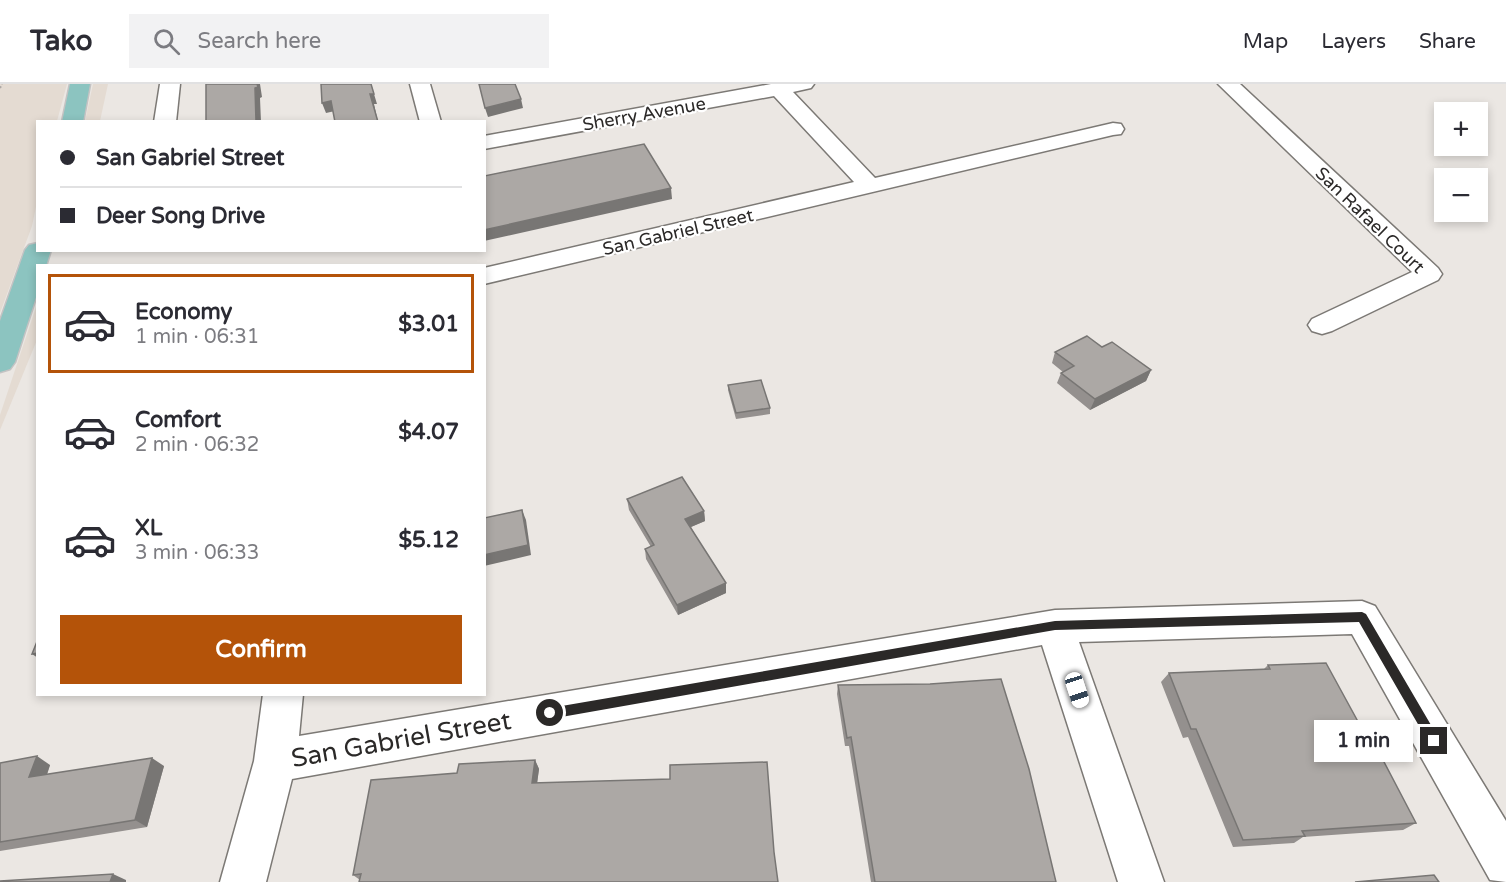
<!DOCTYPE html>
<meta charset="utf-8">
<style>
:root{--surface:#fff;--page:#f2f2f3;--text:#2b2b33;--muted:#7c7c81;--line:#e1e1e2;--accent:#b45309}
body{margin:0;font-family:"Varela Round",sans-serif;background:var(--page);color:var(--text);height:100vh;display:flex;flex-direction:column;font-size:22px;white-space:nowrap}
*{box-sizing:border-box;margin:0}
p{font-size:20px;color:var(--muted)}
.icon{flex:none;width:33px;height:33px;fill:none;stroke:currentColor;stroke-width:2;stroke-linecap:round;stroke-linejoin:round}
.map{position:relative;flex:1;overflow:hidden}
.side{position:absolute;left:36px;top:180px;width:450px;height:432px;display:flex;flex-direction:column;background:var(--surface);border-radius:0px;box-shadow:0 3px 9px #0003}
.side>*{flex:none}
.hud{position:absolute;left:36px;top:36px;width:450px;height:132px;border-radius:0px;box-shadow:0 3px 9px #0003;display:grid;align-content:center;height:132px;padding:0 24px;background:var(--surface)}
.fabs{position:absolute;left:1434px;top:18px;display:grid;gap:12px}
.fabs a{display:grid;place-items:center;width:54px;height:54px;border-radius:0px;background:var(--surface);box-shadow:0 3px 9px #0003;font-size:30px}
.end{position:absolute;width:27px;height:27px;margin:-14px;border:8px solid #2b2928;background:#fff;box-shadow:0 0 0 3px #fff}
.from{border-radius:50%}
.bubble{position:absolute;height:42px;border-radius:0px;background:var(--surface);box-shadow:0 3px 9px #0003;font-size:20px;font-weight:700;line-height:42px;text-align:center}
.car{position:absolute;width:18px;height:36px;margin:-18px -9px;border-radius:8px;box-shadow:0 0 4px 2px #0007;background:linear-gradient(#fff 24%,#345 0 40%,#fff 0 76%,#345 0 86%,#fff 0)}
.hud b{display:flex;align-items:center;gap:21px;height:57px;font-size:22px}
.hud b+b{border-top:2px solid var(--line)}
.hud i{width:15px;height:15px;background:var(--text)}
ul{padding:10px 0 0;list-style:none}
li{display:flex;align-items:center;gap:18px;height:99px;margin:0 12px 9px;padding:0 12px;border:3px solid transparent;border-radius:0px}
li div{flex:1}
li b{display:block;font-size:22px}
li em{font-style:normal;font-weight:700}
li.selected{border-color:var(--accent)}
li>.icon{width:54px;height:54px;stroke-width:1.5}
.button{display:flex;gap:12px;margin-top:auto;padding:12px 24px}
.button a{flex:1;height:69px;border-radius:0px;background:var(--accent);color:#fff;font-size:24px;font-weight:700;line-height:69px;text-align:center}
header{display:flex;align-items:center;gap:36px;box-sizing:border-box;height:84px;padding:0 30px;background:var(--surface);border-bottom:2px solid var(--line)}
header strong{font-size:28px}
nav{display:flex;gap:33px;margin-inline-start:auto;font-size:21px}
.search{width:420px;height:54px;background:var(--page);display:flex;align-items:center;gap:15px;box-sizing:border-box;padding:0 21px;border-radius:0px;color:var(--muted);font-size:22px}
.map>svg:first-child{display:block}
</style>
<header>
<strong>Tako</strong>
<div class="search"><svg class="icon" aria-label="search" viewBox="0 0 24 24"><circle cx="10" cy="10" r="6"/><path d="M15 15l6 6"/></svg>Search here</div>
<nav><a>Map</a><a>Layers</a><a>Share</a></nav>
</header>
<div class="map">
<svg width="1506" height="798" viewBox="0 0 1506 798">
<rect width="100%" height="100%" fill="#ebe7e3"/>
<g fill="#e4dbd2">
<path d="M0 0H67L57 37 38 38 37 118 32 142 0 229Z"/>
<path d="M93 0H108L100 37H85Z"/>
<path d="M37 220V256L0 346V331Z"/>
</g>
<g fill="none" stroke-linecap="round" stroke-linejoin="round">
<g stroke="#7c7975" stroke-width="3">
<g id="street">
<path d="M160 0H180L176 38H154Z"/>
<path d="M410 0H430L441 38H420Z"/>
<path d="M771 0H814L811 4 793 8 875 94 1113 39 1121 40 1124 45 1121 50 1113 51 484 200V184L854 98 774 12 484 65V52Z"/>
<path d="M1218 0H1240L1438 184 1442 190 1438 196 1332 247 1322 250 1312 247 1308 241 1312 235 1412 188Z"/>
<path d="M1362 517 1375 522 1506 737V798L1490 796 1352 550 1079 558 1164 798H1118L1042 561 292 695 266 798H220L254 677 263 610H303L299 652 1055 526Z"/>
</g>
</g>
<g stroke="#c4c3c3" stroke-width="3">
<g id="primary">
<path d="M70 0H90L83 38H62Z"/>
<path d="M38 159V166H51L46 182H38V207L15 278 10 285 0 288V237L25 166 29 161Z"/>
</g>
</g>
<path stroke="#aca8a5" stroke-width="2" stroke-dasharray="2 2" stroke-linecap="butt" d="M0 4 2 0"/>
<use href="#street" fill="#fff" fill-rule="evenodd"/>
<use href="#primary" fill="#8cc4c0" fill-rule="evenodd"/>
</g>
<g fill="#94908e">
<path d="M1102 263 1151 286 1146 297 1090 326 1057 299 1061 289 1063 288 1052 279 1055 268Z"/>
<path d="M728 301 770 324V330L736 335 728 306Z"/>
<path d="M627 415 704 427 705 437 691 443 726 509 678 531 646 475 645 465 651 463 629 426Z"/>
<path d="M1268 581 1379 676 1416 739 1403 746 1303 753 1294 759 1233 763 1188 653 1183 654 1161 598 1169 589 1264 585Z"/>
<path d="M838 601 1056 798H871L849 662H845L837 610Z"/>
<path d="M535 676 539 685 537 699 670 695 767 678 360 796 353 791 457 689Z"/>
<path d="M0 679 50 681 47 691 164 682 147 743 0 767Z"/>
</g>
<g fill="#787674">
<path d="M257 0H260L262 13 260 14 261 38H256L255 4Z"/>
<path d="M371 0 377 20H374L378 38 370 10Z"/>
<path d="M521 15 523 24 488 33 485 24Z"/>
<path d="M331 17 335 27 326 29 322 19Z"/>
<path d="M671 104 672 115 484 157V146Z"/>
<path d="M1151 286 1146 297 1090 326 1095 315Z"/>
<path d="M522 426 526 436 531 471 484 482V471Z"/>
<path d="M704 427 705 437 686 445 685 435Z"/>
<path d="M726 499V509L678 531 677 521Z"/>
<path d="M38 569V574L32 570Z"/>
<path d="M37 672 50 681 43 701 29 693Z"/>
<path d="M152 674 164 682 147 743 135 736Z"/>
<path d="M535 676 539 685 536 707 532 699Z"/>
<path d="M113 790 126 796V798H110Z"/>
</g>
<g fill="#aca8a5" stroke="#787674" stroke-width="1.5">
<path d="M206 0H257L258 3 255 4 256 38H206Z"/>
<path d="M321 0H371L374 10H370L378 38H335L331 17 322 19Z"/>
<path d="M479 0H515L521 15 485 24Z"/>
<path d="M644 60 671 104 484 146V92Z"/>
<path d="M1087 252 1102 263 1112 258 1151 286 1095 315 1061 289 1074 282 1055 268Z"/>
<path d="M761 296 770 324 736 329 728 301Z"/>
<path d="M682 393 704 427 685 435 726 499 677 521 645 465 654 461 627 415Z"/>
<path d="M522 426 528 461 484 471V434Z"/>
<path d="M38 555V569L32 570Z"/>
<path d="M1326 579 1379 676H1383L1416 739 1302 747 1305 752 1243 756 1196 645H1191L1169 589 1270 585 1268 581Z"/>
<path d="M1001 595 1029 685 1056 798H875L851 653 847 654 838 601 930 600Z"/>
<path d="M37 672 29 693 152 674 135 736 0 758V679Z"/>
<path d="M535 676 532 699 670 695V681L767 678 774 768 778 798H359L361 790 353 791 371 696 457 689 459 680Z"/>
<path d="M113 790 110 798H0V797Z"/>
<path d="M1434 791 1439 798H1355Z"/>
</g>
<path fill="#2b2928" d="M1362 528 1366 530 1438 653V661H1430L1359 538 1055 546 550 635 544 629 550 624 1055 537Z"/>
<g text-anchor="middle" stroke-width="4.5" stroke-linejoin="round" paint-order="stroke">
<g font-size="18" fill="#2b2928" stroke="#fff">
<text transform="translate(644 30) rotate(-10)" y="6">Sherry Avenue</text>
<text transform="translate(1370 136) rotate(44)" y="6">San Rafael Court</text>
<text transform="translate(678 148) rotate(-13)" y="6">San Gabriel Street</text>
</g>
<g font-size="26" fill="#2b2928" stroke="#fff">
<text transform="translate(401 655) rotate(-10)" y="9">San Gabriel Street</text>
</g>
</g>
</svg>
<div class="fabs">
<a>+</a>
<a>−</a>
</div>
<i class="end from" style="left:550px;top:629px"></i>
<i class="end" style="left:1434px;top:657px"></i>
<div class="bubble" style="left:1314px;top:636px;width:99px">1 min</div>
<i class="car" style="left:1077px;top:606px;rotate:162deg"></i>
<div class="hud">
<b><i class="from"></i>San Gabriel Street</b>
<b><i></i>Deer Song Drive</b>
</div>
<section class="side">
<ul>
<li class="selected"><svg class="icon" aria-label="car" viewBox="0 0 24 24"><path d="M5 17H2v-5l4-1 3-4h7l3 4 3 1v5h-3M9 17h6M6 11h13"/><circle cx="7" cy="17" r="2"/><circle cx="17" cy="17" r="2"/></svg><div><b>Economy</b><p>1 min · 06:31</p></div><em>$3.01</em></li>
<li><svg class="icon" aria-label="car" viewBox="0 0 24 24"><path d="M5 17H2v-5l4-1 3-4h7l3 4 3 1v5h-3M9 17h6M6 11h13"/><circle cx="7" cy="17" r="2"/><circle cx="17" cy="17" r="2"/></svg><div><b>Comfort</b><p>2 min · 06:32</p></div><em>$4.07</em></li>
<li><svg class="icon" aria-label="car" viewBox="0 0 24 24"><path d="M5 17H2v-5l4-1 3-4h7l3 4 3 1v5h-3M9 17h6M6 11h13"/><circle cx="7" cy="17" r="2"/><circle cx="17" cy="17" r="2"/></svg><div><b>XL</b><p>3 min · 06:33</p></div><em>$5.12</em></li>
</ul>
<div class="button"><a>Confirm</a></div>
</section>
</div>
